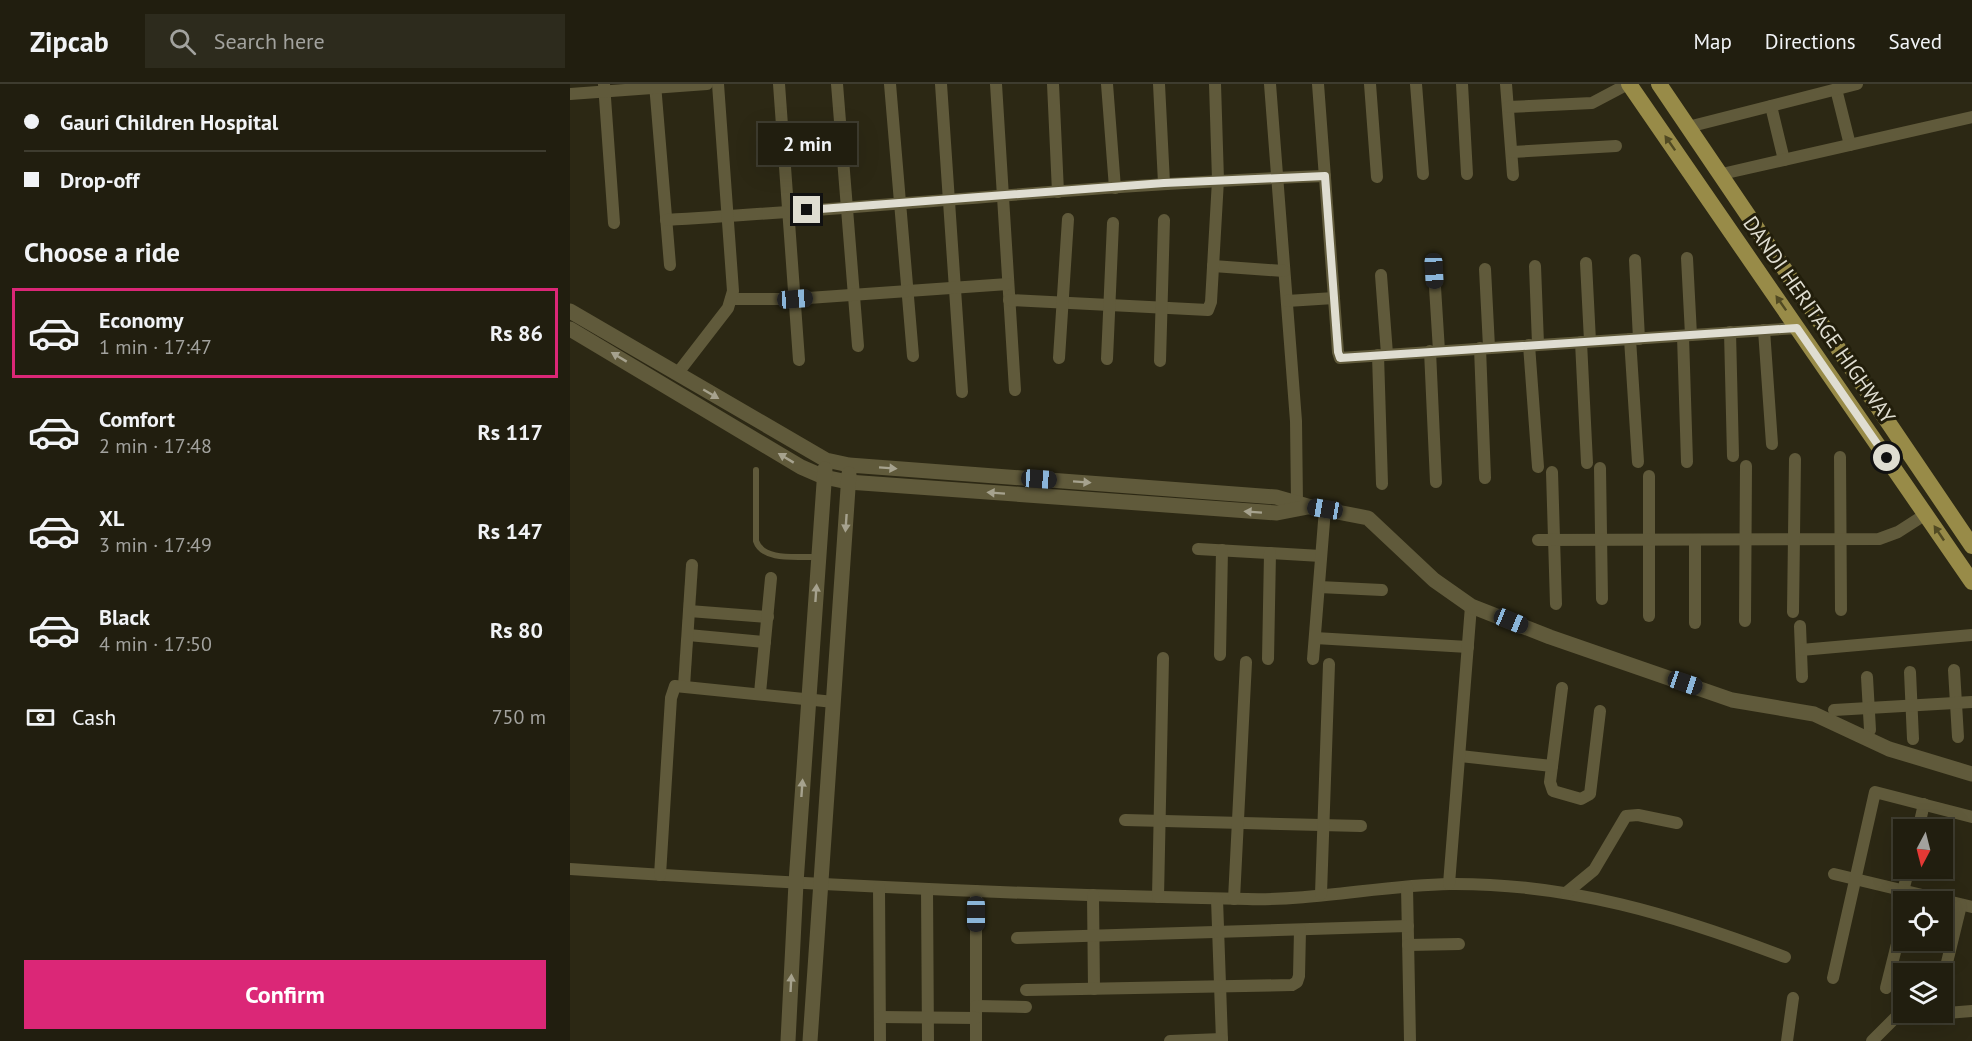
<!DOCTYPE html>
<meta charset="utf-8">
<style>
:root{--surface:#211e0f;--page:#2d2b1d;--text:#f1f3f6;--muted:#a2a29e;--line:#3e3c2f;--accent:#db2777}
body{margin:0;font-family:"PT Sans",sans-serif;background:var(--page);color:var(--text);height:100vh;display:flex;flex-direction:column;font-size:22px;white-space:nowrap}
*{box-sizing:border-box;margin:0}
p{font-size:20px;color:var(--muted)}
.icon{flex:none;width:33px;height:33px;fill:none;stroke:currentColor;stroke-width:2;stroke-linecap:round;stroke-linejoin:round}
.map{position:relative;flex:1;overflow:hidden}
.sheet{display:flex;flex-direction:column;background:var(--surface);width:570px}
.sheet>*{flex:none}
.guide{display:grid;align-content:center;height:132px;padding:0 24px;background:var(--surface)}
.needle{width:39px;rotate:187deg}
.tools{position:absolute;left:1323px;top:735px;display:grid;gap:12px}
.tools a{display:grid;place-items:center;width:60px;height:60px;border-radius:0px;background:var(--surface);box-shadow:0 6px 24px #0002,0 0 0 2px var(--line);font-size:30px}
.end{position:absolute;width:27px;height:27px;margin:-14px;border:8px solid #dfddd1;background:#111;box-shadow:0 0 0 3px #111}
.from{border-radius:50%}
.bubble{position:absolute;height:42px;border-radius:0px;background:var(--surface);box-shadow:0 6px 24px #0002,0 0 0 2px var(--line);font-size:20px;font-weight:700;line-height:42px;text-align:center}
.car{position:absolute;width:18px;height:36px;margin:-18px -9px;border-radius:8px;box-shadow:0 0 4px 2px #0007;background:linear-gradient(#222 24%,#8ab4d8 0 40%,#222 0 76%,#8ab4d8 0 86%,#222 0)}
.guide b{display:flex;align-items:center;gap:21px;height:57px;font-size:22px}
.guide b+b{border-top:2px solid var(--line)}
.guide i{width:15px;height:15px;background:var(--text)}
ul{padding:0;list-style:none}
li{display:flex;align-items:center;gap:18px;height:90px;margin:0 12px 9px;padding:0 12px;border:3px solid transparent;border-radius:0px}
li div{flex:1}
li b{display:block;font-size:22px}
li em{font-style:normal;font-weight:700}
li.selected{border-color:var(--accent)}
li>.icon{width:54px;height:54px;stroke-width:1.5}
h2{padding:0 24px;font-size:27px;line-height:72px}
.pay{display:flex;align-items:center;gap:15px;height:66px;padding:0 24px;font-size:22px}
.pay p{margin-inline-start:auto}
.action{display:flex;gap:12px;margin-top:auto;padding:12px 24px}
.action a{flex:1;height:69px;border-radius:0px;background:var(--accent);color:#fff;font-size:24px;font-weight:700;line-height:69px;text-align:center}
header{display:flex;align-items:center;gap:36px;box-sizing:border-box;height:84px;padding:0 30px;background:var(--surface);border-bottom:2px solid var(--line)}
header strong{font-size:28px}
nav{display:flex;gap:33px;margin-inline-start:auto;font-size:21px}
.search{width:420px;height:54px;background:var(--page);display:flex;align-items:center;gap:15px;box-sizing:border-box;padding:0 21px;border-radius:0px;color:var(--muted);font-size:22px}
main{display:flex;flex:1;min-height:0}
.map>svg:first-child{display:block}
</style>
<header>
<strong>Zipcab</strong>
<div class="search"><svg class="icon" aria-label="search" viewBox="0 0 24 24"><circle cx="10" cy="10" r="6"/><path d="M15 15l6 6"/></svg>Search here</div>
<nav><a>Map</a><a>Directions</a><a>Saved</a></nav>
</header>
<main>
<section class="sheet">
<div class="guide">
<b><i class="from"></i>Gauri Children Hospital</b>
<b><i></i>Drop-off</b>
</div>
<h2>Choose a ride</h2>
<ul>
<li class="selected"><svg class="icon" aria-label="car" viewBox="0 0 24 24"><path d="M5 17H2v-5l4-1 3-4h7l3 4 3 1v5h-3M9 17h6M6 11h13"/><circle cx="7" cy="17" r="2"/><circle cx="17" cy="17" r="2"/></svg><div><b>Economy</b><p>1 min · 17:47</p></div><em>Rs 86</em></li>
<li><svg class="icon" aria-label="car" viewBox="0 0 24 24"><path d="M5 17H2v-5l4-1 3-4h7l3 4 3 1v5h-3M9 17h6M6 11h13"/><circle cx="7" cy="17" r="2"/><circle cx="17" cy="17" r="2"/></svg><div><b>Comfort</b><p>2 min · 17:48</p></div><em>Rs 117</em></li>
<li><svg class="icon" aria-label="car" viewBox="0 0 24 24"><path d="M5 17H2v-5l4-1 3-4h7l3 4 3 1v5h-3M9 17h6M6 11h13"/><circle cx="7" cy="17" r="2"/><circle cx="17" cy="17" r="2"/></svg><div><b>XL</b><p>3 min · 17:49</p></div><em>Rs 147</em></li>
<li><svg class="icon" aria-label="car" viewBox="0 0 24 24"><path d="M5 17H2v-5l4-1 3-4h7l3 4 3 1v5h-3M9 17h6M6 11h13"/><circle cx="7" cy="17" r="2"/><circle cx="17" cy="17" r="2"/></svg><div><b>Black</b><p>4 min · 17:50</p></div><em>Rs 80</em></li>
</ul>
<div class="pay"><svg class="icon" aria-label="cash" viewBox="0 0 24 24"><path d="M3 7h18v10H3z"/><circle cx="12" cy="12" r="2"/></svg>Cash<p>750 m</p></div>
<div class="action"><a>Confirm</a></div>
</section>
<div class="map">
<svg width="1402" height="957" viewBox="0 0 1402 957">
<rect width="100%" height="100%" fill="#2c2814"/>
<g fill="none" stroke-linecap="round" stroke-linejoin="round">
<path stroke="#605a3b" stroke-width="6" d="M186 386V457C193 478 229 472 248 473"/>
<g stroke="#605a3b" stroke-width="12">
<path d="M34 0 44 139"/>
<path d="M85 0 100 181"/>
<path d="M209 0 229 276"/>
<path d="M267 0 288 262"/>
<path d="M320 0 343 272"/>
<path d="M371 0 392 308"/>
<path d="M426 0 445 306"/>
<path d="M483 0 488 108"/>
<path d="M537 0 545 104"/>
<path d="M589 0 594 99"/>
<path d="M700 0 726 337 727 419"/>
<path d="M748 0 768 268 770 274 1228 244"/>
<path d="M800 0 807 93"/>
<path d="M846 0 853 90"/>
<path d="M892 0 897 90"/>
<path d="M936 0 943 91"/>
<path d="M1266 5 1280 61"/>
<path d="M0 10 137 0"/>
<path d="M1201 22 1214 76"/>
<path d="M938 23 1022 19 1058 0"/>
<path d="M1118 43 1287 0"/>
<path d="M942 68 1046 62"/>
<path d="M1152 90 1402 33"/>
<path d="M96 136C316 123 535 100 755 92"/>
<path d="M1117 174 1121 251"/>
<path d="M1065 176 1069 255"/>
<path d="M1016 179 1020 257"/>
<path d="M643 182 714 187"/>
<path d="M965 182 968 260"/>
<path d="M915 185 919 263"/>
<path d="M864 187 869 267"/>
<path d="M811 191 817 270"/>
<path d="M161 215H224L438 200"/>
<path d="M439 216 638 226 641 218 648 96 645 0"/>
<path d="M717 217 764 214"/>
<path d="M1194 246 1202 360"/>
<path d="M1160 248 1163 372"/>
<path d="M1113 252 1117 378"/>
<path d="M1060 255 1068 378"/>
<path d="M1011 258 1017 379"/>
<path d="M959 261 968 383"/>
<path d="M910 264 915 394"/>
<path d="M860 267 866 398"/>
<path d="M808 271 812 400"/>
<path d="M489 274 498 135"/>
<path d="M537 275 543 139"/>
<path d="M590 277 594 136"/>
<path d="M107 290 158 224 163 207 148 0"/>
<path d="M1270 373 1271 526"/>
<path d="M1030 384 1032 515"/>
<path d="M982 388 986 520"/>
<path d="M1079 392V532"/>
<path d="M968 456 1309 455 1328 448 1356 430"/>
<path d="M1125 456V539"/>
<path d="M628 465 751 472"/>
<path d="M749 503 812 506"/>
<path d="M119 527 198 533"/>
<path d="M1223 528 1225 375"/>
<path d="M1175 537 1176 382"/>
<path d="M1230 542 1232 593"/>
<path d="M118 551 195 558"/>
<path d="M745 554 898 563"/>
<path d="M1231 566 1402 551"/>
<path d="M650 571 652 466"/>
<path d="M698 575 700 469"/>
<path d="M743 575 755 425"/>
<path d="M1384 586 1388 653"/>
<path d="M1340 588 1343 655"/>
<path d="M1297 593 1300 646"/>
<path d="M114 602 122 481"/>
<path d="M992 604 980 698 983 707 1011 715 1020 710 1030 627"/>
<path d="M190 609 201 494"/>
<path d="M1264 626 1402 618"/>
<path d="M890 672 982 682"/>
<path d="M555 736 791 742"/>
<path d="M1348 746 1354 720"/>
<path d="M0 785C225 800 451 811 677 815 745 817 813 801 880 800 1000 799 1104 831 1215 873"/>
<path d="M1264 790 1402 823"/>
<path d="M90 791 101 614 105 602 264 618"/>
<path d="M879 800 901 522"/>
<path d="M309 803 310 957"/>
<path d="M837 803 840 957"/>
<path d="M357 805 358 957"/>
<path d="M406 807V957"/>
<path d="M1333 807 1339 784"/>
<path d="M996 809 1024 786 1056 732 1068 731 1107 739"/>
<path d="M751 810 759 580"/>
<path d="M523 811 524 905"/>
<path d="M588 813 593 574"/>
<path d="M647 815 652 957"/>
<path d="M664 815 676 578"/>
<path d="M447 854 838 842"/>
<path d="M838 861 889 860"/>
<path d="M1263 894 1305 708 1402 733"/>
<path d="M1372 899 1391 821"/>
<path d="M1316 904 1334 832"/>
<path d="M456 906 722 901 727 898 729 892 730 846"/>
<path d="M406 922 456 923"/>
<path d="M310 933 406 934"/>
<path d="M600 957 652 955"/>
<path d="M1217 957 1223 914"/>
<path d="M1302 957 1326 933 1402 927"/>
</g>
<g stroke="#605a3b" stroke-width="15">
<path d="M0 227 256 376 279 381 706 413 741 423 798 434 864 496 901 522 980 553 1162 616 1244 630 1319 665 1402 690"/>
<path d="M0 245 231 383 254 393 278 398 707 429 738 423"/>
<path d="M218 957 226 799 255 385"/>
<path d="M240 957 279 390"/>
</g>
<g stroke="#988b48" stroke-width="16">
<path d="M1059 0 1402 498"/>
<path d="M1089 0 1402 462"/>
</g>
</g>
<defs><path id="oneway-solid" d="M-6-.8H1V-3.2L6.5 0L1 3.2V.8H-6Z" transform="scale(1.5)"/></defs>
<g fill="#514a23">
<use href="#oneway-solid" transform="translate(1100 59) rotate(-125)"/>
<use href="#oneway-solid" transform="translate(1211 219) rotate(-125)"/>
<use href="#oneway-solid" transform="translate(1369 449) rotate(-124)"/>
</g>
<g fill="#a6a28e">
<use href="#oneway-solid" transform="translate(49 273) rotate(-149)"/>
<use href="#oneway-solid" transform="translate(141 310) rotate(30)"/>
<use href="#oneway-solid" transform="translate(216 374) rotate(-149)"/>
<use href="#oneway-solid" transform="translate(318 384) rotate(4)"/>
<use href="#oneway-solid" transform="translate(512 398) rotate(4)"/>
<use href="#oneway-solid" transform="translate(426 409) rotate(-176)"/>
<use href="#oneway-solid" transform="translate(683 428) rotate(-176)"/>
<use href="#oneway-solid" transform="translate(276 439) rotate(94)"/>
<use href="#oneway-solid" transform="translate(246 509) rotate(-86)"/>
<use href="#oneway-solid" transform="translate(232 704) rotate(-86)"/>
<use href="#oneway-solid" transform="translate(221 899) rotate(-87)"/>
</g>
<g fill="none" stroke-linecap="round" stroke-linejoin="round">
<path stroke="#dfddd1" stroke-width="8" d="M237 126 594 99 755 92 768 268 770 274 1227 244 1317 374"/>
</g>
<g text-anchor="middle" stroke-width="6" stroke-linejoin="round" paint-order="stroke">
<g font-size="21" fill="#dfddd1" stroke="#221e0b">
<text transform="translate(1249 236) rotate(55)" y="7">DANDI HERITAGE HIGHWAY</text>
</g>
</g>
</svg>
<div class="tools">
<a><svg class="needle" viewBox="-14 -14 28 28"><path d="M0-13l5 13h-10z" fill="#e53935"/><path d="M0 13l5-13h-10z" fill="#a2a29e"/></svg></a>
<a><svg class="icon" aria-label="locate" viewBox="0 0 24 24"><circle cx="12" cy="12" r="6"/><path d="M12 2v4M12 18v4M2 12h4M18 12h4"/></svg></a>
<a><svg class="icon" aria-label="layers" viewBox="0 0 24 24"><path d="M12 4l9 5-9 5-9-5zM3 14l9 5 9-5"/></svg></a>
</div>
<i class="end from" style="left:1317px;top:374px"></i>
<i class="end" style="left:237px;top:126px"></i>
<div class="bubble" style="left:188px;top:39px;width:99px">2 min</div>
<i class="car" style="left:864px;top:187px;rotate:177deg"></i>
<i class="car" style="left:225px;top:215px;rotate:86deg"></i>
<i class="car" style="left:469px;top:395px;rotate:94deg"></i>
<i class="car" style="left:755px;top:425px;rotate:279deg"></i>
<i class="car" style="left:941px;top:537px;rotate:112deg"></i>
<i class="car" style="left:1115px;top:599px;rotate:109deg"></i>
<i class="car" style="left:406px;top:830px;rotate:180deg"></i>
</div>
</main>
